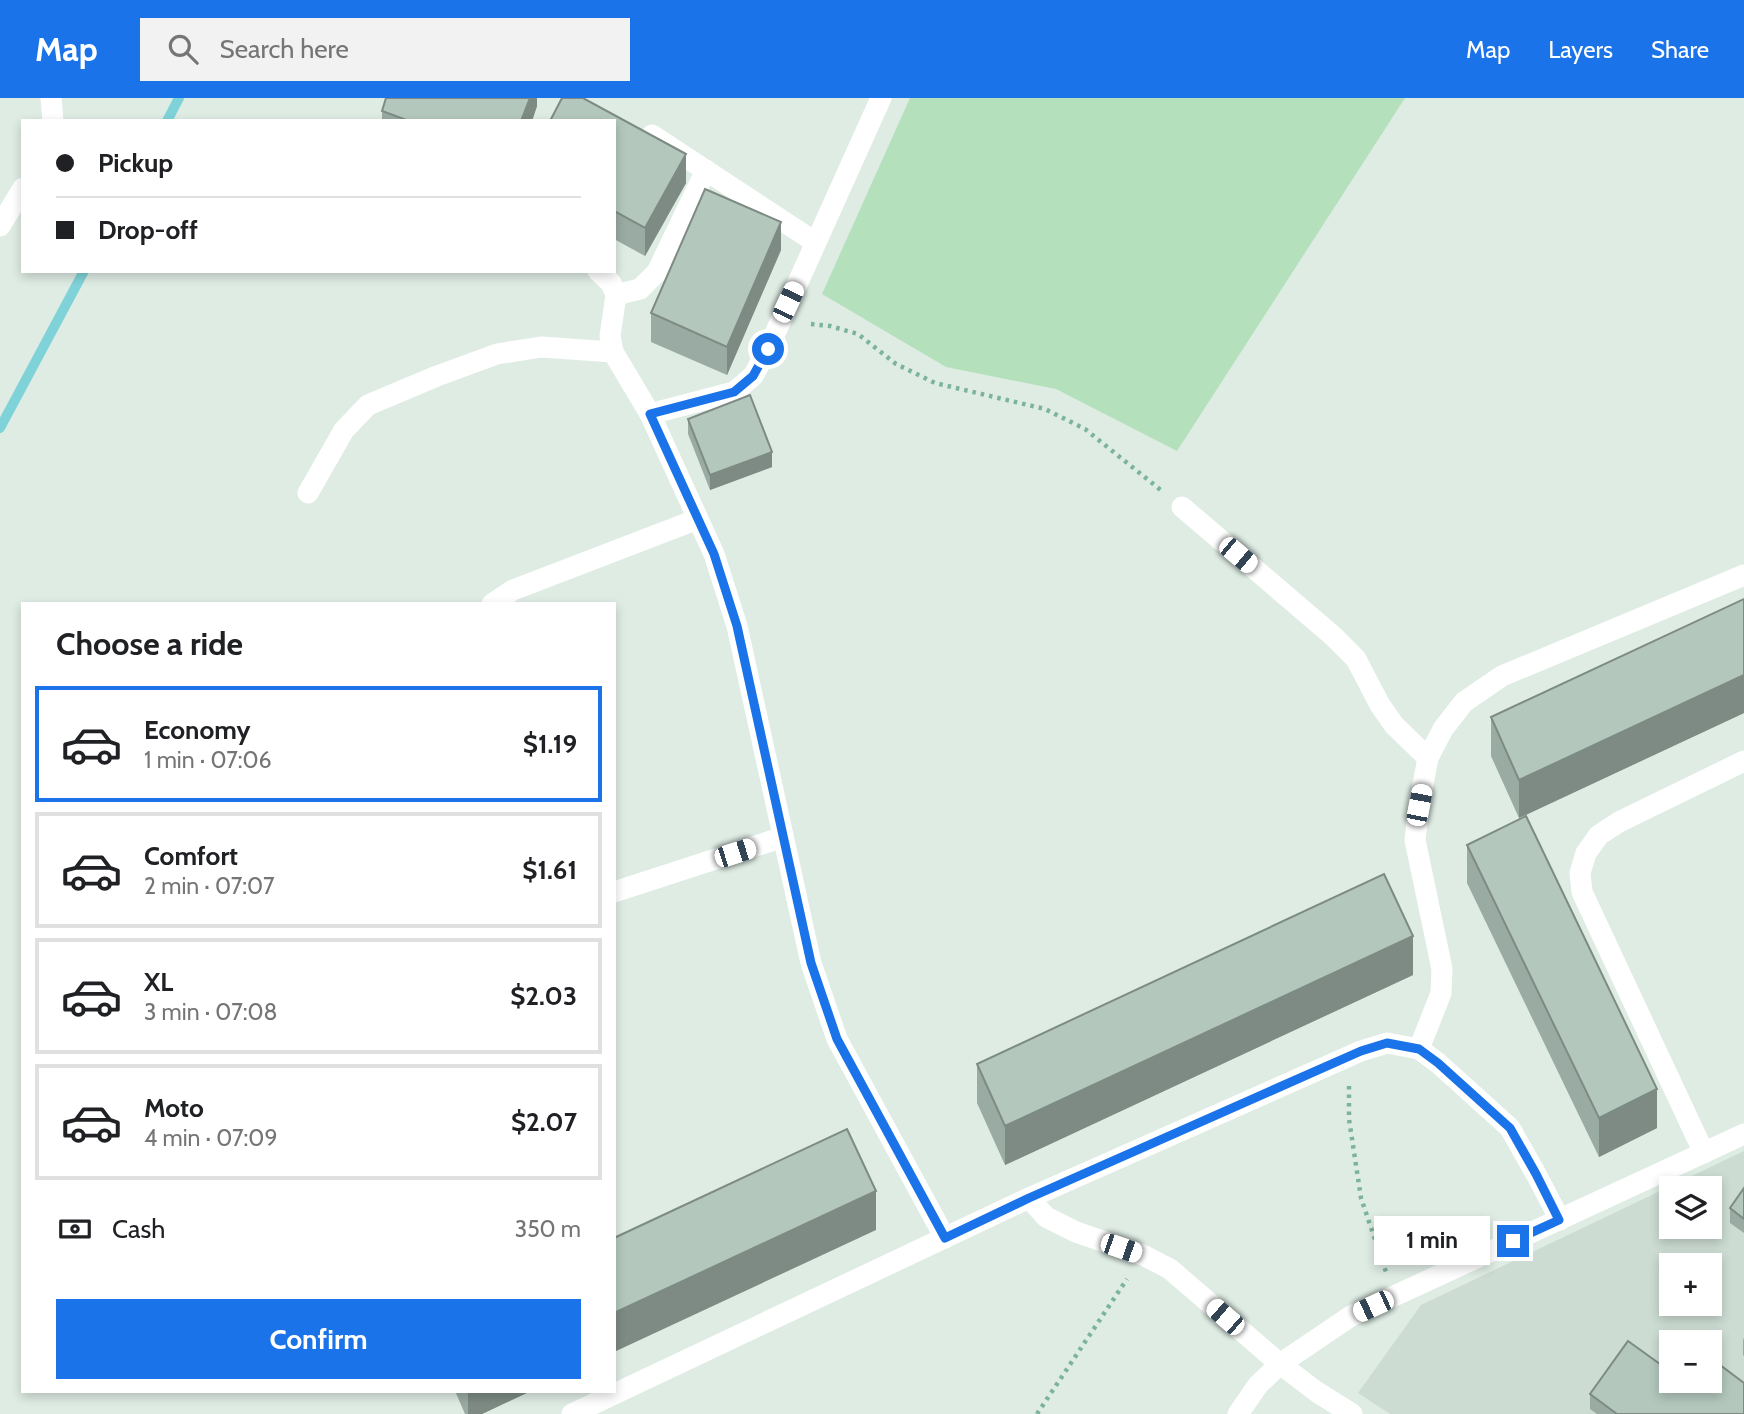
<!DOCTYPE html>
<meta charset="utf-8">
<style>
:root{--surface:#fff;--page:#f2f2f2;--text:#202124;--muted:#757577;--line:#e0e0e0;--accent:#1a73e8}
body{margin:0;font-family:Cabin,sans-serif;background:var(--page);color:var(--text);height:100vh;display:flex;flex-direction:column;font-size:26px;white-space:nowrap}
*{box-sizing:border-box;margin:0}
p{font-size:23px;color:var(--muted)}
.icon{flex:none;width:38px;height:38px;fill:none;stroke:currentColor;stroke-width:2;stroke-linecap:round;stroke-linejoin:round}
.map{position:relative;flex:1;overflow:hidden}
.sheet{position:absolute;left:21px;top:504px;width:595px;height:791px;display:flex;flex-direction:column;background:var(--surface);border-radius:0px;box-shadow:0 4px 10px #0003}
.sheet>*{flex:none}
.banner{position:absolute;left:21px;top:21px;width:595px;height:154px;border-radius:0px;box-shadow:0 4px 10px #0003;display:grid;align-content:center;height:154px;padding:0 35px;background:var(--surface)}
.tools{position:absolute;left:1659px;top:1078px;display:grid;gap:14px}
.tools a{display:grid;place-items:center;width:63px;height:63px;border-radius:0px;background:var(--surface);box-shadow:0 4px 10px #0003;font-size:35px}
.end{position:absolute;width:32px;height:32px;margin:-16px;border:9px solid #1a73e8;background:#fff;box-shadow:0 0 0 4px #fff}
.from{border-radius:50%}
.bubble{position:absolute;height:49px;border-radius:0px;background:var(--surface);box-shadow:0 4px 10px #0003;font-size:23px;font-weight:700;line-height:49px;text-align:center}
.car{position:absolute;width:21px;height:42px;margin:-21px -10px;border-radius:9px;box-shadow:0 0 5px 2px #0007;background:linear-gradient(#fff 24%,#345 0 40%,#fff 0 76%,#345 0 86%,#fff 0)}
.banner b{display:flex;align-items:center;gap:24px;height:66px;font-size:26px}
.banner b+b{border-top:2px solid var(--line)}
.banner i{width:18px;height:18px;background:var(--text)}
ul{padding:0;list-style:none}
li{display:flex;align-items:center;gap:21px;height:116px;margin:0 14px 10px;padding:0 21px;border:4px solid var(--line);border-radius:0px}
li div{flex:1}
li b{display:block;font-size:26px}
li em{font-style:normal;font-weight:700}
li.selected{border-color:var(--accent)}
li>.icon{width:63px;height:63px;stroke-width:1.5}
h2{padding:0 35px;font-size:32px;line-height:84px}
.pay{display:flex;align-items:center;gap:18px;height:77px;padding:0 35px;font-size:26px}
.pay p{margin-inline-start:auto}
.button{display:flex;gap:14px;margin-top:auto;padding:14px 35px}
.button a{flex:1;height:80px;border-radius:0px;background:var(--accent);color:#fff;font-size:28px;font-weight:700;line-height:80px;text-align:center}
header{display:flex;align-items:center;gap:42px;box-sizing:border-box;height:98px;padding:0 35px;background:var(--accent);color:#fff}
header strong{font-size:33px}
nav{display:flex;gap:38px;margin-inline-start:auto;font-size:24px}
.search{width:490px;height:63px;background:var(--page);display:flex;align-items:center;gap:18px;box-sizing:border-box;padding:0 24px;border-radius:0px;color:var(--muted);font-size:26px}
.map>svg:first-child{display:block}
</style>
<header>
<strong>Map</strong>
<div class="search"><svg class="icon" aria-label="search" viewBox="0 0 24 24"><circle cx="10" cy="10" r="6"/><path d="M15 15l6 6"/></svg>Search here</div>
<nav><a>Map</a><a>Layers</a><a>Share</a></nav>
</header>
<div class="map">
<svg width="1744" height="1316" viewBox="0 0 1744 1316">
<rect width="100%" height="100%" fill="#deece4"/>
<path fill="#ccdcd3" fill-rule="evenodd" d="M1744 1053V1316H1390L1358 1295 1421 1207ZM1671 1090H1710V1129H1671ZM1671 1167H1710V1206H1671ZM1671 1244H1710V1283H1671Z"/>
<path fill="#b4e0bc" d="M910 0H1405L1177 353 1056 291 946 269 822 196Z"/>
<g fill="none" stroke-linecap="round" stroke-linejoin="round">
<g stroke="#7fd3d8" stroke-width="10">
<path d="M167 23 179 0"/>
<path d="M0 330 84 173"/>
</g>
<g stroke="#7bb39c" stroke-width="4.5" stroke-dasharray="3.5 5" stroke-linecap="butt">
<path d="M811 226 830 228 858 236 896 266 935 285 1045 311 1085 331 1162 393"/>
<path d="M1349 988V1021L1361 1100 1386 1174"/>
<path d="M1037 1316 1127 1181"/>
</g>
<g stroke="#fff" stroke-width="21">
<path d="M51 0 53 23"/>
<path d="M652 37 815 144"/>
<path d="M0 128 23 90"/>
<path d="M598 173 611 185 616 197 610 238 613 254 650 316 714 456 737 528 811 865 837 941 945 1140"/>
<path d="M616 197 640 191 657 174 706 72"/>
<path d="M650 316 734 294 753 278 768 251 881 0"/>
<path d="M308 395 344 332 368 307 437 278 497 256 541 249 613 254"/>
<path d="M1182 409 1332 537 1356 561 1380 607 1394 627 1428 660"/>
<path d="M492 506 513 492 698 421"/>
<path d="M614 794 783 739"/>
<path d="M1419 951 1441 895 1442 871 1415 742 1419 707 1428 660 1443 631 1464 604 1502 578 1744 477"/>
<path d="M1704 1055 1582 794 1580 775 1586 755 1599 737 1619 724 1744 663"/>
<path d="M1029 1100 1046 1119 1076 1134 1143 1157 1170 1171 1280 1266 1317 1294 1352 1316"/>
<path d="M572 1316 1029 1100 1361 953 1387 945 1419 951 1438 965 1510 1030 1536 1076 1560 1122"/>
<path d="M1238 1316 1258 1287 1280 1266 1351 1218 1744 1036"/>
</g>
</g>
<g fill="#9aaba3">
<path d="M537 0V8L532 23H382V13Z"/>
<path d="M614 23 686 85 645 158 614 141Z"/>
<path d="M781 152 727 277 651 244V215Z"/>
<path d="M688 321 772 369 710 392 688 336Z"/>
<path d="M1744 501V615L1519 720 1491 658V619Z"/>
<path d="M1467 747 1657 1030 1599 1059 1467 785Z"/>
<path d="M1413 877 1005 1067 977 1005V966Z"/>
<path d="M1744 1090V1135L1730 1125V1110Z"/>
<path d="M1744 1240V1258L1743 1257V1242Z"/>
<path d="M1696 1292 1744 1316H1597L1590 1311V1296Z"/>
<path d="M455 1293H531L482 1316H465Z"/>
</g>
<g fill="#7d8b84">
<path d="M530 0H537V8L532 23H521Z"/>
<path d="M686 56V85L645 158V130Z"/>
<path d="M781 124V152L727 277V249Z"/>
<path d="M772 354V369L710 392V377Z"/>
<path d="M1744 577V615L1519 720V682Z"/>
<path d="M1413 838V877L1005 1067V1028Z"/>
<path d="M1657 991V1030L1599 1059V1020Z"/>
<path d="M876 1093V1132L614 1254V1215Z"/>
<path d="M468 1293H531L482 1316H468Z"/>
</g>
<g fill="#b3c7bd" stroke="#7d8b84" stroke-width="2">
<path d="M386 0H530L521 23H409L382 13Z"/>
<path d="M562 0H583L686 56 645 130 614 113V23H550Z"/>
<path d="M705 91 781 124 727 249 651 215Z"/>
<path d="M750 297 772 354 710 377 688 321Z"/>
<path d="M1744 501V577L1519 682 1491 619Z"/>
<path d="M1526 718 1657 991 1599 1020 1467 747Z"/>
<path d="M1384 776 1413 838 1005 1028 977 966Z"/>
<path d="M847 1031 876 1093 614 1215V1140Z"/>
<path d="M1744 1090V1121L1730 1110Z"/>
<path d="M1628 1243 1671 1274V1283H1683L1696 1292 1703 1283H1710V1273L1716 1264 1744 1285V1316H1617L1590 1296Z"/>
</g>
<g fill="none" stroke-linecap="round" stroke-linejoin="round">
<path stroke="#1a73e8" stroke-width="9" d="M768 251 753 278 734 294 650 316 714 456 737 528 811 865 837 941 945 1140 1029 1100 1361 953 1387 945 1419 951 1438 965 1510 1030 1536 1076 1559 1122 1513 1143"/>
</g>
</svg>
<div class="tools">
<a><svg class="icon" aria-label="layers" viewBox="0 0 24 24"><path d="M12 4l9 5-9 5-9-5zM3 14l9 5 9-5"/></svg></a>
<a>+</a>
<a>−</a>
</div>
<i class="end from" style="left:768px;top:251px"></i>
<i class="end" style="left:1513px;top:1143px"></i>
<div class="bubble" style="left:1374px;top:1118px;width:116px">1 min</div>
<i class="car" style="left:788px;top:204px;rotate:25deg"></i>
<i class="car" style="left:1238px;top:457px;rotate:130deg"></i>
<i class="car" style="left:1419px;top:707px;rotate:11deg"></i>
<i class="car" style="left:735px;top:755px;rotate:72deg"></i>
<i class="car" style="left:1121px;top:1150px;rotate:109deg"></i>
<i class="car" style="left:1373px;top:1208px;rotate:245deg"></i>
<i class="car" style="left:1225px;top:1219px;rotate:311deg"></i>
<div class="banner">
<b><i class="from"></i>Pickup</b>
<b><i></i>Drop-off</b>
</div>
<section class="sheet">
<h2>Choose a ride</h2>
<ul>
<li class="selected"><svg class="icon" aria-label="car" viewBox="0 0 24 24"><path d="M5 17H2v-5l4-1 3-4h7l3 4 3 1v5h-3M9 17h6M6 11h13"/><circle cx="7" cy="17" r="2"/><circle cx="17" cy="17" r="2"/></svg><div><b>Economy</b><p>1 min · 07:06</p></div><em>$1.19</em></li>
<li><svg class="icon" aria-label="car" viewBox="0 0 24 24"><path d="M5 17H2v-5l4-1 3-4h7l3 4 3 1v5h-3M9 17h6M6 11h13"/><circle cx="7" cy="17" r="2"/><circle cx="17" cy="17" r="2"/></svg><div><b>Comfort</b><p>2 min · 07:07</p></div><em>$1.61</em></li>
<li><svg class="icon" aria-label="car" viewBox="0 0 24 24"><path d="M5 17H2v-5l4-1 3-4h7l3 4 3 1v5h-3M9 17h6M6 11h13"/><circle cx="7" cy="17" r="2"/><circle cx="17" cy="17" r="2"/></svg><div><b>XL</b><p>3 min · 07:08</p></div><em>$2.03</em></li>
<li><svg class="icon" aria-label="car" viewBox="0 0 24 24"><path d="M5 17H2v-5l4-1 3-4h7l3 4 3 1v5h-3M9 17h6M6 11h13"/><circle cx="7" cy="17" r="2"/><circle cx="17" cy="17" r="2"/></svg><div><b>Moto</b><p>4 min · 07:09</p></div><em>$2.07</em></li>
</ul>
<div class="pay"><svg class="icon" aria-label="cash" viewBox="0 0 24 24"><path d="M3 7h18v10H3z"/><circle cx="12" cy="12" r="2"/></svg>Cash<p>350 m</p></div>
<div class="button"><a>Confirm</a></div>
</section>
</div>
